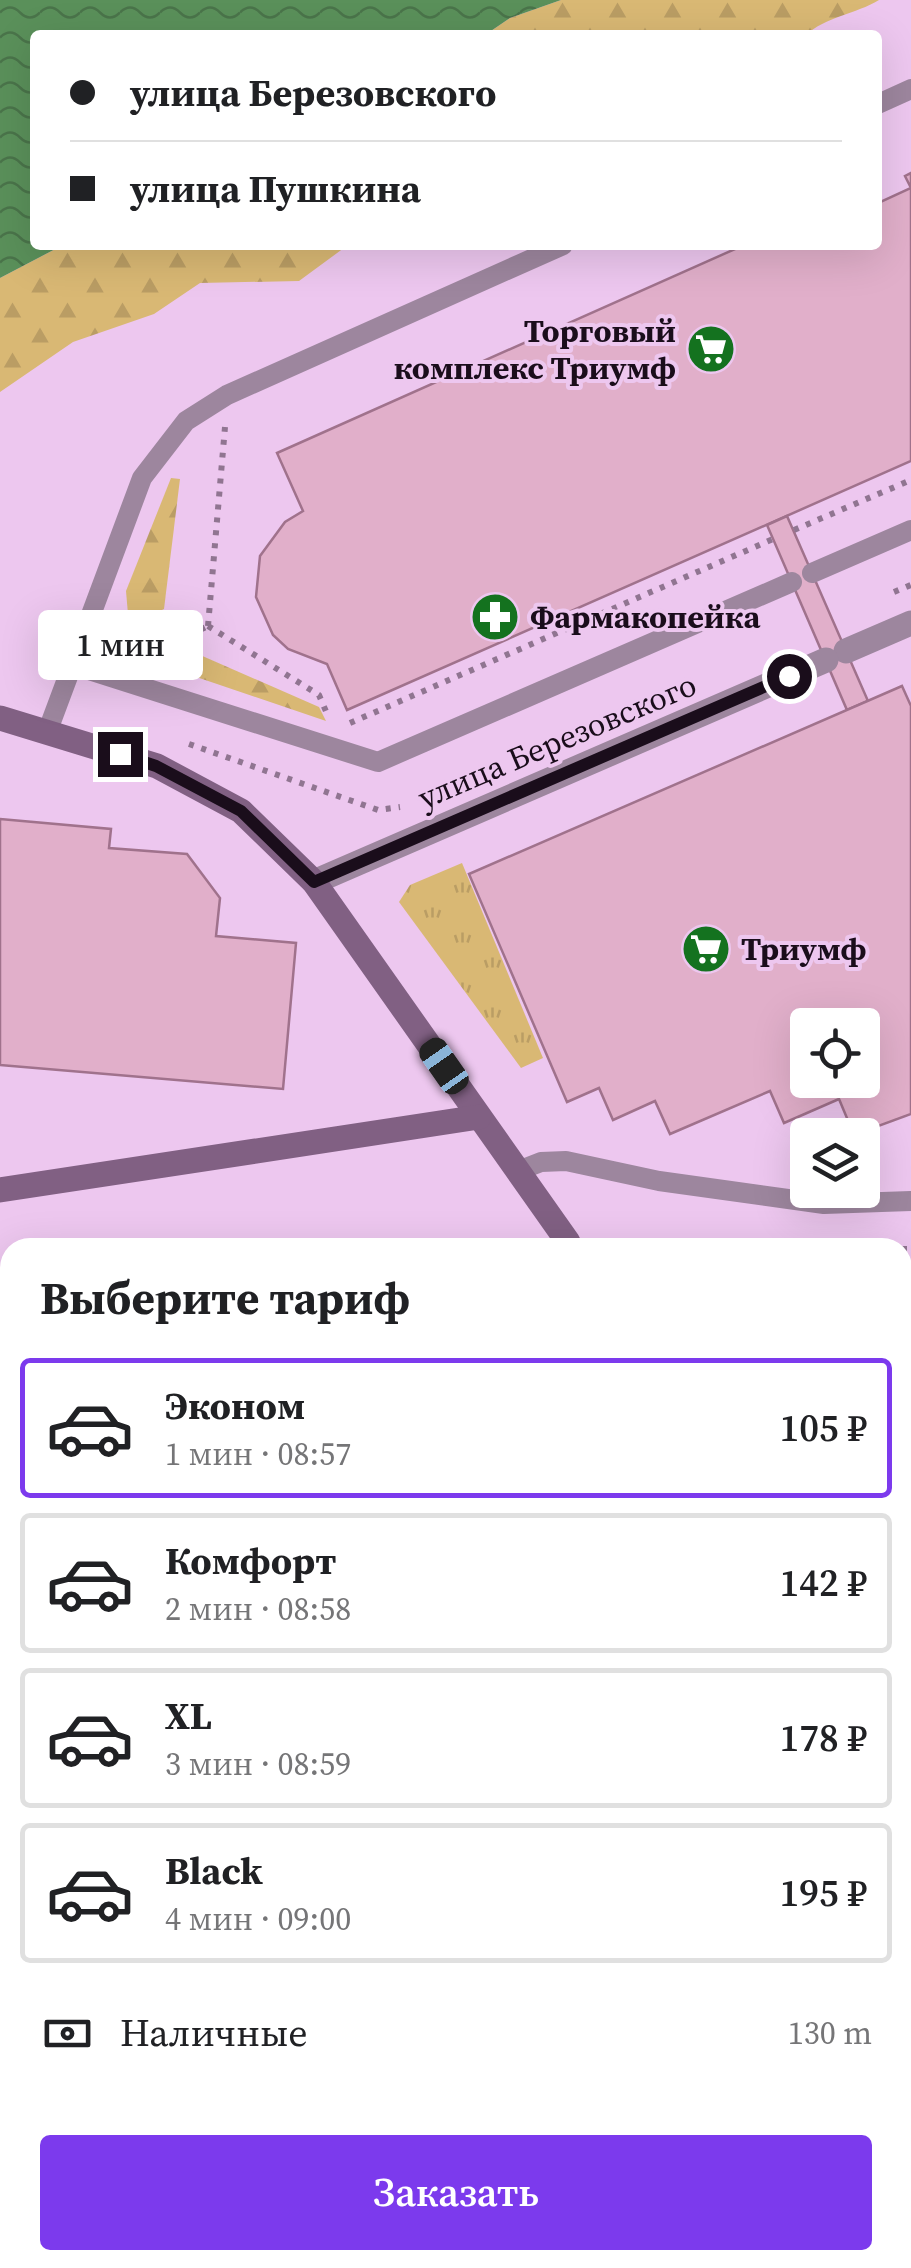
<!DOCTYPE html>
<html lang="ru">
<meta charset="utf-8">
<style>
:root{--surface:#fff;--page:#f2f2f2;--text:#202124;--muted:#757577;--line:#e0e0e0;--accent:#7c3aed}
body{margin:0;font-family:"Source Serif 4",serif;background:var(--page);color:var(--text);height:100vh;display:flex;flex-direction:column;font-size:38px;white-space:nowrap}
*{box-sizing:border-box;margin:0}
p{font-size:32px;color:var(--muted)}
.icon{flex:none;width:55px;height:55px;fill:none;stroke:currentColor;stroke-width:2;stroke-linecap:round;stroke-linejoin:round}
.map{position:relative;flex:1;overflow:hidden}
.drawer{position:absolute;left:0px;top:1238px;width:912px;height:1032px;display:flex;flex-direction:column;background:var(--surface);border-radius:30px 30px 0 0;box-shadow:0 10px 40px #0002}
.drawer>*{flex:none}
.banner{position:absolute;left:30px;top:30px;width:852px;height:220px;border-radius:10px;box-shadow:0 10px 40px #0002;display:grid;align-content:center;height:220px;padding:0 40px;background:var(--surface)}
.fabs{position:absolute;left:790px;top:1008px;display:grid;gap:20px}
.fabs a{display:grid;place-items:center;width:90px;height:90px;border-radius:10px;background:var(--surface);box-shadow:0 10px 40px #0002;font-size:50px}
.end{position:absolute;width:45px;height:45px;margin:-22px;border:12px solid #1a0d1b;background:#fff;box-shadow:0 0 0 5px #fff}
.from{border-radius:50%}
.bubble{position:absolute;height:70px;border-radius:10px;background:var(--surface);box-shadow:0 10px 40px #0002;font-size:32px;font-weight:600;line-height:70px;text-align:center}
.car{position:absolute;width:30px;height:60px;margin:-30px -15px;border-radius:12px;box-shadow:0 0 8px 2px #0007;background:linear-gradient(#222 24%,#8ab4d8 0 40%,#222 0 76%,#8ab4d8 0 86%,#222 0)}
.banner b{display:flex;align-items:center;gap:35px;height:95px;font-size:38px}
.banner b+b{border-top:2px solid var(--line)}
.banner i{width:25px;height:25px;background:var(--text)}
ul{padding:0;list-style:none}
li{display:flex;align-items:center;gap:30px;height:140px;margin:0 20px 15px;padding:0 20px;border:5px solid var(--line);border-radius:10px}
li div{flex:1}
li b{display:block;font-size:38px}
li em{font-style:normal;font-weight:600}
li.on{border-color:var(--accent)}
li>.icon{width:90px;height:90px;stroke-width:1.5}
h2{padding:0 40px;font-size:45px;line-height:120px}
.pay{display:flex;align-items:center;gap:25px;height:110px;padding:0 40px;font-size:38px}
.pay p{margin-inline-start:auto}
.action{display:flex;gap:20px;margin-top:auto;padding:20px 40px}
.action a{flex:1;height:115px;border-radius:10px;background:var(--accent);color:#fff;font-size:40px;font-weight:600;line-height:115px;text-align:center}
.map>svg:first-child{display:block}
</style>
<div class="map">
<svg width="911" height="2268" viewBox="0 0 911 2268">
<defs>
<pattern id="grass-tufts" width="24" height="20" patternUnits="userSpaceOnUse" patternTransform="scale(2.5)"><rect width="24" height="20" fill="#d9b874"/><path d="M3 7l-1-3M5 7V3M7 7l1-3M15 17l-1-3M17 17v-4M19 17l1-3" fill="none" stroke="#ba9d64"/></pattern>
<pattern id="forest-firs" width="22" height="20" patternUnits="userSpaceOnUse" patternTransform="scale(2.5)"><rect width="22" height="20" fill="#d9b874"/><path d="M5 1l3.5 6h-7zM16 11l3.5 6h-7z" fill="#ba9d64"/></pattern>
<pattern id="water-waves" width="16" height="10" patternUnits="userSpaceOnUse" patternTransform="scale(2.5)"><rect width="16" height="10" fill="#5a905a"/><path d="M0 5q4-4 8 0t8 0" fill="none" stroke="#4a744a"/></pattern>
</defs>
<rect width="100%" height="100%" fill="#edc7ef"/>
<g fill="url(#grass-tufts)">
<path d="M462 863 543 1058 521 1068 399 902 410 885Z"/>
<path d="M10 1866V2012L0 1990V1875Z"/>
<path d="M903 2106 911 2110V2268H313L317 2260H902Z"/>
</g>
<g fill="url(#forest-firs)">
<path d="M561 0H879C856 14 825 17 806 35H485L510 18Z"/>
<path d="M63 245H348L299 281 200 283 154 314 73 342 0 392V278Z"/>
<path d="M171 478 180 479 164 609 129 626 126 591Z"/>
<path d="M191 651 319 707 326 721 161 665Z"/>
</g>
<path fill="url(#water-waves)" d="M0 0H561L510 18 485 35H35V245H63L0 278Z"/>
<g fill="#e1afca" stroke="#a0728c" stroke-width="2.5" fill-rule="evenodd">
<path d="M911 173V461L347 710 327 664 288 649 273 635 256 597 260 556 285 522 303 511 277 453 744 245H878V203L911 188 905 176Z"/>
<path d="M787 516 868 701 847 710 767 525Z"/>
<path d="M902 686 911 706V1114L854 1135 839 1099 784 1123 770 1091 670 1134 655 1101 613 1120 599 1088 567 1102 469 874ZM808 1025H862V1080H808Z"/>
<path d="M0 819 111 829 109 848 187 854 220 898 216 936 296 943 283 1089 0 1065Z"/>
<path d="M10 1658V1726H0V1659Z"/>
<rect x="0" y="1731" width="10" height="68"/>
<path d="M911 1884V1931L902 1916V1889Z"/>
<path d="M911 1989V2041L902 2046V1994Z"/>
</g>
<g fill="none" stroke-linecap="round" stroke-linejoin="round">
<g stroke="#907591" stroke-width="6" stroke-dasharray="5 8" stroke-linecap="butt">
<path d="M794 530 911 480"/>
<path d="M894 592 911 585"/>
<path d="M208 626 319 695 328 716"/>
<path d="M208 626 225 427"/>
<path d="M142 658 208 626"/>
<path d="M350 723 773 539"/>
<path d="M189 744 378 810 400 807"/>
<path d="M210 1248 518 1243"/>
<path d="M902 1249H911"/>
<path d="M0 1271H10"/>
<path d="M902 1421H911"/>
</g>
<g stroke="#9d869e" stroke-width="20">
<path d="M878 104 911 89"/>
<path d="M812 573 911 530"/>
<path d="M70 664 378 762 792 582"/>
<path d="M48 730 142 478 186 421 227 395 563 245"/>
<path d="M518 1171 541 1162 566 1161 659 1181 824 1204 911 1201"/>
<path d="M0 1629H10"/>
</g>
<g stroke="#9d869e" stroke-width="25">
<path d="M846 651 911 623"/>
<path d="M314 882 826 660"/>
<path d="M902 1500 911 1499"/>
<path d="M0 2240 10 2234"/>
</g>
<g stroke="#816083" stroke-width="25">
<path d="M0 718 157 766 241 811 314 882 568 1242"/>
<path d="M0 1190 479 1117"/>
<path d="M0 1537H10"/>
<path d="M902 1731 911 1744"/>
<path d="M0 2130 10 2150"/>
<path d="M66 2260 70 2268"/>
</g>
<g stroke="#6c446f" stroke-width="25">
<path d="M902 1310 911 1309"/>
<path d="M0 1329H10"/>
<path d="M902 1385 911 1384"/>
<path d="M0 1402H10"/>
</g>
</g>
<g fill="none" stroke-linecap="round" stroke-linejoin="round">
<path stroke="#1a0d1b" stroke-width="12" d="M120 754 156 766 241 811 314 882 789 676"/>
</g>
<defs>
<g id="supermarket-disc" transform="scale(2.5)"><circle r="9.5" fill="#14721f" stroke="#edc7ef"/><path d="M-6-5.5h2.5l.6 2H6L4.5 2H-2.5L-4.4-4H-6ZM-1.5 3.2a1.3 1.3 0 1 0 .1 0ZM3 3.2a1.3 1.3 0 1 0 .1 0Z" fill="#fff"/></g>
<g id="pharmacy-disc" transform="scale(2.5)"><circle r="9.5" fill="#14721f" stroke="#edc7ef"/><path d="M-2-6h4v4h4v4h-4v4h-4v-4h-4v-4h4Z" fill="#fff"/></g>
</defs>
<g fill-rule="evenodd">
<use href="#supermarket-disc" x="711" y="349"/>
<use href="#pharmacy-disc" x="495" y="617"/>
<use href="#supermarket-disc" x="706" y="949"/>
</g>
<g text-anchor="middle" stroke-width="8" stroke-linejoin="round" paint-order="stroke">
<g font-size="32" font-weight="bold" fill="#1a0d1b" stroke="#edc7ef" text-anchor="start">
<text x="676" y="342" text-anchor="end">Торговый<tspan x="676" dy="37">комплекс Триумф</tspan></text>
<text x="530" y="628">Фармакопейка</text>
<text x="741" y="960">Триумф</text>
</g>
<g font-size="32" fill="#1a0d1b" stroke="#edc7ef">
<text transform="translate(557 741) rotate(-23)" y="11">улица Березовского</text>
</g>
</g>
</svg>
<div class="fabs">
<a><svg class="icon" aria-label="locate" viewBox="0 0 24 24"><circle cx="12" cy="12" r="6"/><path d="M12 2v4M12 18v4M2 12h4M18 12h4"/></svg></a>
<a><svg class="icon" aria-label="layers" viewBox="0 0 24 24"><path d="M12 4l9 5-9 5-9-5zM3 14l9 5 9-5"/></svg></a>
</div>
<i class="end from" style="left:789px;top:676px"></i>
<i class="end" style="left:120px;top:754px"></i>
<div class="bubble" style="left:38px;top:610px;width:165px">1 мин</div>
<i class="car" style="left:444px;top:1066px;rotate:325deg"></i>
<div class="banner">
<b><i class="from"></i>улица Березовского</b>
<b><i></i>улица Пушкина</b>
</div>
<section class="drawer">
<h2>Выберите тариф</h2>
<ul>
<li class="on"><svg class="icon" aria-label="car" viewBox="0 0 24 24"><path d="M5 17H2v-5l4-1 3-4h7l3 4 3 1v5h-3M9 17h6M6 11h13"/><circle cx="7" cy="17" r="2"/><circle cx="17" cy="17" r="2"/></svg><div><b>Эконом</b><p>1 мин · 08:57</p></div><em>105 ₽</em></li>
<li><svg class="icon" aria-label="car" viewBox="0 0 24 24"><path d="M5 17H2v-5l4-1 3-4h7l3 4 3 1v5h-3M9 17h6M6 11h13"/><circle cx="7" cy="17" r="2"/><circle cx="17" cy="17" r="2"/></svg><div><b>Комфорт</b><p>2 мин · 08:58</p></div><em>142 ₽</em></li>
<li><svg class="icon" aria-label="car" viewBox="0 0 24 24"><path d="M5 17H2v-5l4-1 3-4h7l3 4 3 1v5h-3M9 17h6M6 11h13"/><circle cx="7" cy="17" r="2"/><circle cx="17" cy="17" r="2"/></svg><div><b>XL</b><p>3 мин · 08:59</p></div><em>178 ₽</em></li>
<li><svg class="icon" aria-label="car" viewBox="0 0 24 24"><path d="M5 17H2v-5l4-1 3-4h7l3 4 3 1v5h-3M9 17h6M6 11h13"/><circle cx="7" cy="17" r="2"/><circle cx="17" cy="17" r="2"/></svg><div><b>Black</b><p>4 мин · 09:00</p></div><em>195 ₽</em></li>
</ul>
<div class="pay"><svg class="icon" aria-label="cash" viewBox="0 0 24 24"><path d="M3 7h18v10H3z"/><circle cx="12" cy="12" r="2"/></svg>Наличные<p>130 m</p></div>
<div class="action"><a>Заказать</a></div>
</section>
</div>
